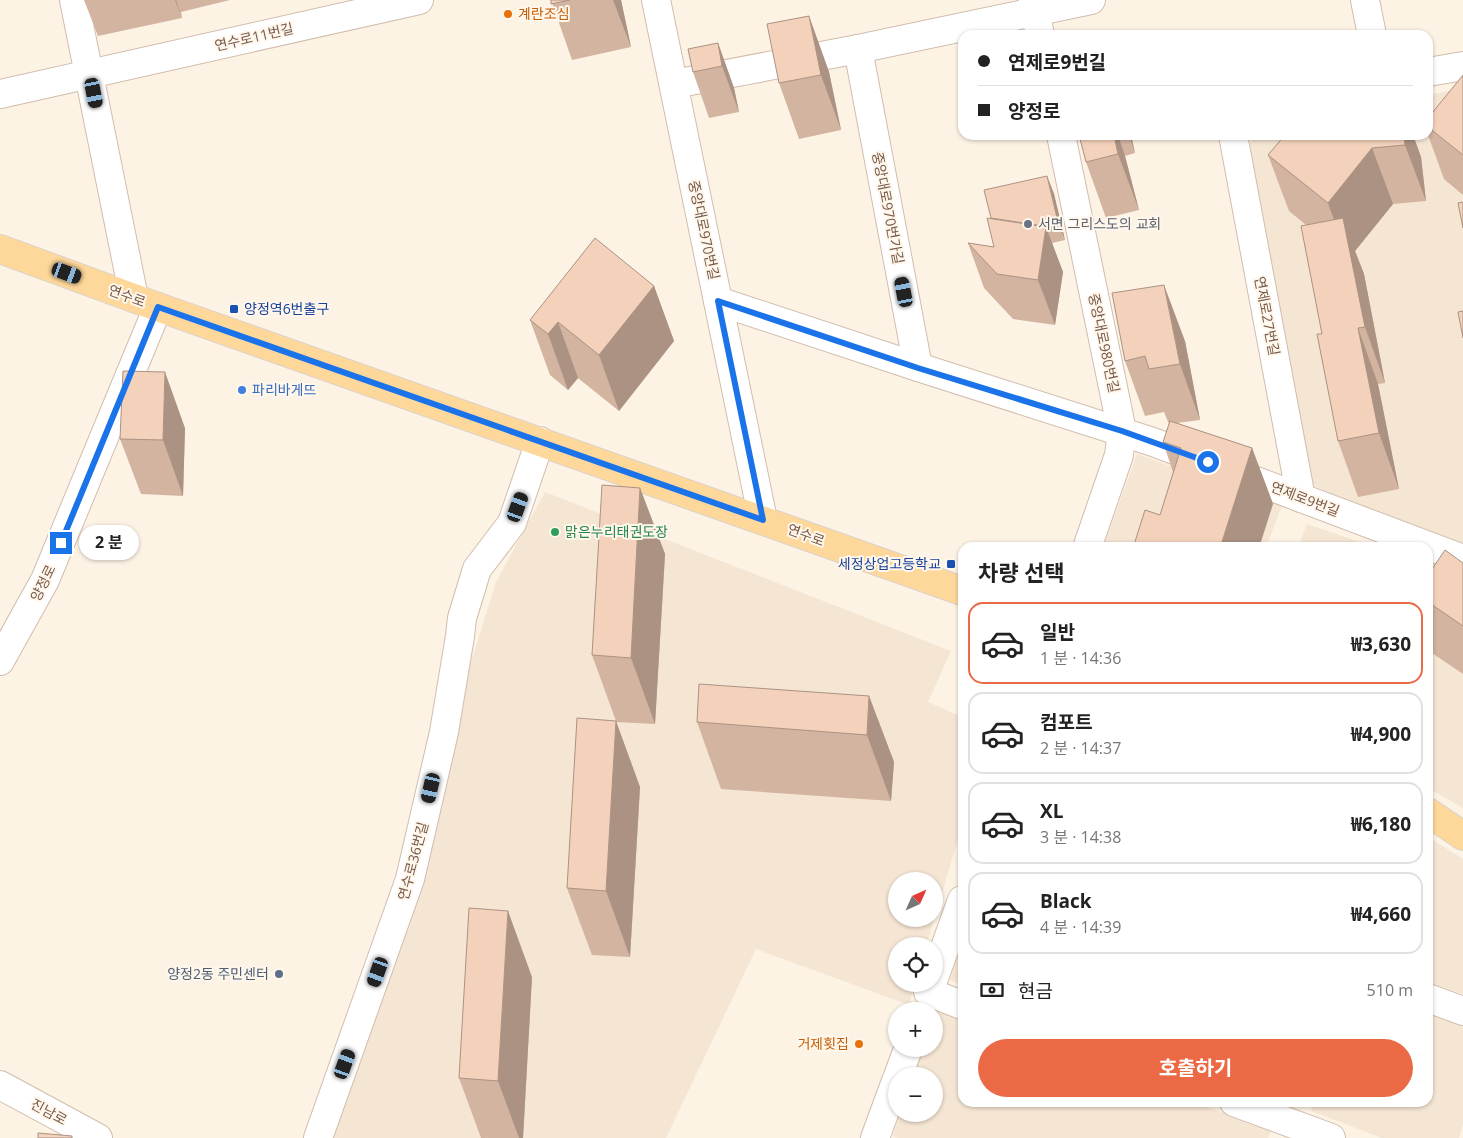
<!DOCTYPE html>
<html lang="ko">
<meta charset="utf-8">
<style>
:root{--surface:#fff;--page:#f6f6f6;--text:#222;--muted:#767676;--line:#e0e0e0;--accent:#eb6945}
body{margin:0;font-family:"Open Sans","Noto Sans KR",sans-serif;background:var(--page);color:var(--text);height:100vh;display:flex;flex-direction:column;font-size:19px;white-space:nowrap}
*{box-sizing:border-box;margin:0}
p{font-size:16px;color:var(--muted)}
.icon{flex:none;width:28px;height:28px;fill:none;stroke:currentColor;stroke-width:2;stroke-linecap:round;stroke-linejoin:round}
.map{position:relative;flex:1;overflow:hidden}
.sheet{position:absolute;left:958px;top:542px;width:475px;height:565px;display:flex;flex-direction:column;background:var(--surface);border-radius:15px;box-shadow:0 1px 4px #0004}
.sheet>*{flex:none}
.hud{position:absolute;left:958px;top:30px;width:475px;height:110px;border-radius:15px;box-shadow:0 1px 4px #0004;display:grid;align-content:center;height:110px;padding:0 20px;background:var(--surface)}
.needle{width:32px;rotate:45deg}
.controls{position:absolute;left:888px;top:872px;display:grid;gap:10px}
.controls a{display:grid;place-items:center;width:55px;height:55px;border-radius:50%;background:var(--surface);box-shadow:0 1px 4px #0004;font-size:25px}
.end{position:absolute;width:22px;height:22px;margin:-11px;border:6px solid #1a73e8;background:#fff;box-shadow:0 0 0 2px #fff}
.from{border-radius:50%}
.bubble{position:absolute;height:35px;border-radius:18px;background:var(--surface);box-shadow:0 1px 4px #0004;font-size:16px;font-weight:700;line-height:35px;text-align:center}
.car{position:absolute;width:15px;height:30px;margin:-15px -8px;border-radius:6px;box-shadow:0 0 4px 1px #0007;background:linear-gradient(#222 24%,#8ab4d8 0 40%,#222 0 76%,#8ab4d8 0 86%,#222 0)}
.hud b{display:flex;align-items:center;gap:18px;height:48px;font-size:19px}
.hud b+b{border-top:1px solid var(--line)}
.hud i{width:12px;height:12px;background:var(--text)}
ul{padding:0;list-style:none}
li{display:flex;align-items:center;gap:15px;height:82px;margin:0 10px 8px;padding:0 10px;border:2px solid var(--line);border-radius:15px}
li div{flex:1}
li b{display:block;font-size:19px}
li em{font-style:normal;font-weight:700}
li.active{border-color:var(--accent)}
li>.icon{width:45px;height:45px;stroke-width:1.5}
h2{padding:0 20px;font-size:22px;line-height:60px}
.pay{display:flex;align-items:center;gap:12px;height:55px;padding:0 20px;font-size:19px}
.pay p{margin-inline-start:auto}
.primary-button{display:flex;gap:10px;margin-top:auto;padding:10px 20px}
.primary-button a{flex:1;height:58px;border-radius:30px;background:var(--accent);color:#fff;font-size:20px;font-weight:700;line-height:58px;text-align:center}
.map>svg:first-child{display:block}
</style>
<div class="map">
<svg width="1463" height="1138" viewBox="0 0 1463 1138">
<rect width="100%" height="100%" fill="#fdf3e5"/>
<g fill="#f5e5d3" fill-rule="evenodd">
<path d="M1463 88V548L1337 498 1312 484 1246 150 1255 135H1428V95Z"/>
<path d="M1137 454 1282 506 1266 547 1103 548Z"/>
<path d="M545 492 951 651 928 702 962 717V826L926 946H896V984H915L909 1005 756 949 666 1138H323L496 582ZM896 881H934V919H896Z"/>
<path d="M1307 524 1375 547H1298Z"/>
<path d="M1428 566 1463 578V808L1428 788Z"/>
<path d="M1428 837 1463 859V994L1428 982Z"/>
<path d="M962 942V985L950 980Z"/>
<path d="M933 1007 962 1018V1102L1196 1103 1271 1130 1268 1138H897L893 1136 900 1114H934V1076H911L920 1049H934V1011H931Z"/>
<path d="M1428 1014 1463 1026V1124L1459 1138H1382L1311 1111 1313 1103 1428 1102Z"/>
</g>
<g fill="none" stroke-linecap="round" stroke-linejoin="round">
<g stroke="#d1bdad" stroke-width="30">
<g id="minor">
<path d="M74 0 134 298"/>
<path d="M656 0 763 520"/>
<path d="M1033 0 1040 35"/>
<path d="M1365 0 1372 35"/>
<path d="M858 49 918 367"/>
<path d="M1428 72 1463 66"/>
<path d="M674 84 858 49 1091 0"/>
<path d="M0 94 419 0"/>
<path d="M1061 135 1122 431 1119 455 1087 548"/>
<path d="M1233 135 1301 498"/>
<path d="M718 301 918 367 1153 442 1463 559"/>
<path d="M0 661 45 580 158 307"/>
<path d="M934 978 962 900"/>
<path d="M928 992 962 1005"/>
<path d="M1428 998 1463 1011"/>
<path d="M898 1076 908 1049"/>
<path d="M0 1085 98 1138"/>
<path d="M1234 1102 1331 1138"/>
<path d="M318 1138 410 879 444 732 460 636 462 618 477 569 512 523 540 441"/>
<path d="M875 1138 896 1081"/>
</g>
</g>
<g stroke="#d9d1cc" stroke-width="30">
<g id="major">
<path d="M0 249 158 307 962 591"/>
<path d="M1428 812 1463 836"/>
</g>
</g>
<use href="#minor" stroke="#fff" stroke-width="28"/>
<use href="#major" stroke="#fed89b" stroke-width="28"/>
</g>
<g fill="#d2b4a1">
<path d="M84 0H230L181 12 182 18 98 36Z"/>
<path d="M551 0H621L631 47 572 60Z"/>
<path d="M809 16 829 72 841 130 799 139 779 83Z"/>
<path d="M718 43 734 88 739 112 709 118 693 72Z"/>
<path d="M1463 75V195L1444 179 1428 135V118Z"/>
<path d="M1079 135H1131L1135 153 1125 156 1139 210 1106 218 1086 162Z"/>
<path d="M1285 135H1413L1421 157 1426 201 1393 204 1355 251 1364 274 1385 383 1378 384 1399 489 1358 497 1338 441 1306 225 1289 211 1268 155Z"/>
<path d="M1047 176 1054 194 1065 240 1052 243 1063 272 1055 325 1013 319 984 288 968 243 994 247 991 218Z"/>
<path d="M654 286 674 341 619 411 578 378 568 390 550 375 530 320Z"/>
<path d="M1185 341 1200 420 1177 423 1252 448 1273 504 1160 515 1173 472 1163 442 1169 424 1164 412 1145 416 1125 361Z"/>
<path d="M185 428 183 496 141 494 120 439Z"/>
<path d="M640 488 665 554 655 724 616 722 640 787 630 957 592 955 567 888 616 721 592 655Z"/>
<path d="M1463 563V674L1432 653 1428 640V570L1430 572Z"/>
<path d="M869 696 894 762 891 801 721 789 697 722Z"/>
<path d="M532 977 523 1138H481L459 1078Z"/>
</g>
<g fill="#ab9283">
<path d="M175 0H176L182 18Z"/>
<path d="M613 0H621L631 47Z"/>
<path d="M809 16 829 72 841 130 821 75Z"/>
<path d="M718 43 734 88 739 112 722 66Z"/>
<path d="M1114 135H1118L1125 156 1139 210 1118 154Z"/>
<path d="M1129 135H1131L1135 153Z"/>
<path d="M1404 135H1413L1421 157 1426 201 1405 145Z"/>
<path d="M1372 148 1393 204 1355 251 1364 274 1385 383 1365 327 1348 259 1328 203Z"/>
<path d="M1047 176 1054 194 1065 240 1058 222Z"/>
<path d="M1046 227 1063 272 1055 325 1038 280Z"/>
<path d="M1164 285 1185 341 1200 420 1180 364Z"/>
<path d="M654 286 674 341 619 411 599 355Z"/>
<path d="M558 322 578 378 568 390 548 334Z"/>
<path d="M1358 328 1378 384 1399 489 1379 433Z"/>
<path d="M165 372 185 428 183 496 163 440Z"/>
<path d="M1252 448 1273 504 1259 548H1220Z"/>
<path d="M640 488 665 554 655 724 631 658Z"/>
<path d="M869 696 894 762 891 801 867 735Z"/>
<path d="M616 721 640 787 630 957 606 891Z"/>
<path d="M508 911 532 977 523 1138H519L498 1081Z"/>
</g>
<g fill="#f4d1bb" stroke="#ab9283">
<path d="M551 0H570L551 4Z"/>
<path d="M809 16 821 75 779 83 767 24Z"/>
<path d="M718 43 722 66 693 72 688 49Z"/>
<path d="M1463 75V155L1428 127V118Z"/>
<path d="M1079 135H1114L1118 154 1086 162Z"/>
<path d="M1285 135H1404L1405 145 1372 148 1328 203 1268 155Z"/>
<path d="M1047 176 1058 222 1043 226 991 218 984 190Z"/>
<path d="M1463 202V228L1458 203Z"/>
<path d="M987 218 1046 227 1038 280 997 274 968 243 994 247Z"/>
<path d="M1343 218 1365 327 1358 328 1379 433 1338 441 1317 334H1322L1301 226Z"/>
<path d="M595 238 654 286 599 355 558 322 548 334 530 320Z"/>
<path d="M1164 285 1180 364 1149 369 1145 356 1125 361 1112 293Z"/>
<path d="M1463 311V338L1458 312Z"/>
<path d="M123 371 165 372 163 440 120 439Z"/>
<path d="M1170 421 1252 448 1220 548H1133L1145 510 1160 515 1181 448 1163 442Z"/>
<path d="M602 485 640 488 631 658 592 655Z"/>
<path d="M1445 550 1463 563V626L1428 602V570L1430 572Z"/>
<path d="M699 684 869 696 867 735 697 722Z"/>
<path d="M577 718 616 721 606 891 567 888Z"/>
<path d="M469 908 508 911 498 1081 459 1078Z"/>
<path d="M38 1133 72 1136V1138H38Z"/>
</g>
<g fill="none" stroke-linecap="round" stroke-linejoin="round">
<path stroke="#1a73e8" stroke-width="6" d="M61 543 158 307 763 520 718 301 918 368 1122 431 1208 462"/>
</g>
<g fill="#e8710a" stroke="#fff7ec" stroke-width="2">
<circle cx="508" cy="14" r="5"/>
<circle cx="859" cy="1044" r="5"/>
</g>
<circle fill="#6b7280" stroke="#fff7ec" stroke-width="2" cx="1028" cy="224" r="5"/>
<g fill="#1a4fb4" stroke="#fff7ec" stroke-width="2">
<rect x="229" y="304" width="10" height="10" rx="2.5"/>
<rect x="946" y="559" width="10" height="10" rx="2.5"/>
</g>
<circle fill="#3f7fe0" stroke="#fff7ec" stroke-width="2" cx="242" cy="390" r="5"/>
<circle fill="#2e9e5b" stroke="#fff7ec" stroke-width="2" cx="555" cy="532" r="5"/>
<circle fill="#5c6f8a" stroke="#fff7ec" stroke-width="2" cx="279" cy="974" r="5"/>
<g text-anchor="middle" stroke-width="4" stroke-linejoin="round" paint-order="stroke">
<g font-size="14" fill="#c56008" stroke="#fff7ec" text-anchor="start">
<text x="518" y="19">계란조심</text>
<text x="849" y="1049" text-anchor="end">거제횟집</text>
</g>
<g font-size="14" fill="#775949" stroke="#fff7ec">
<text transform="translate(254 37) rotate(-13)" y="5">연수로11번길</text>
<text transform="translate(888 208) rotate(79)" y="5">중앙대로970번가길</text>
<text transform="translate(704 230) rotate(78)" y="5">중앙대로970번길</text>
<text transform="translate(127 296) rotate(20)" y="5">연수로</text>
<text transform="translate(1267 316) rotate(79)" y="5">연제로27번길</text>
<text transform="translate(1104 343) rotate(78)" y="5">중앙대로980번길</text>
<text transform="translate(1305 499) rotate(21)" y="5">연제로9번길</text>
<text transform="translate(806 535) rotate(20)" y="5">연수로</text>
<text transform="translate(43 583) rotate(-64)" y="5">양정로</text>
<text transform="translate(413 861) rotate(-75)" y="5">연수로36번길</text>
<text transform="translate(49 1112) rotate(28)" y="5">진남로</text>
</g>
<g font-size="14" fill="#5b616d" stroke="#fff7ec" text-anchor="start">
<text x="1038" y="229">서면 그리스도의 교회</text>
</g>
<g font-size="14" fill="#164399" stroke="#fff7ec" text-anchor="start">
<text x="244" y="314">양정역6번출구</text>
<text x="941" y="569" text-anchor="end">세정상업고등학교</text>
</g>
<g font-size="14" fill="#366cbe" stroke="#fff7ec" text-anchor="start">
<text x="252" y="395">파리바게뜨</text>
</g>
<g font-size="14" fill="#27864d" stroke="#fff7ec" text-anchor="start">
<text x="565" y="537">맑은누리태권도장</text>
</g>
<g font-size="14" fill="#4e5e75" stroke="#fff7ec" text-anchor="end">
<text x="269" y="979">양정2동 주민센터</text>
</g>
</g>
</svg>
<div class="controls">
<a><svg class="needle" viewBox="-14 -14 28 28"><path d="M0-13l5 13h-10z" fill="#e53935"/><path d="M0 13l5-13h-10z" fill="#767676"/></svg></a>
<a><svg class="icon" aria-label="locate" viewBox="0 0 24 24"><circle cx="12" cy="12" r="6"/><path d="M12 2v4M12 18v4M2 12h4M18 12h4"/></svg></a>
<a>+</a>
<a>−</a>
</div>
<i class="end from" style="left:1208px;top:462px"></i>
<i class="end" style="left:61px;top:543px"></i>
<div class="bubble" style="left:79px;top:525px;width:60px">2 분</div>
<i class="car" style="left:94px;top:93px;rotate:169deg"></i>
<i class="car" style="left:67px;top:273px;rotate:110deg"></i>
<i class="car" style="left:904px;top:292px;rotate:349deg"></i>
<i class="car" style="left:518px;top:507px;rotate:20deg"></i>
<i class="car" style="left:431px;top:788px;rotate:193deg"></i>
<i class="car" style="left:378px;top:972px;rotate:200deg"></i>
<i class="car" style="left:345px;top:1064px;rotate:20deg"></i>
<div class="hud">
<b><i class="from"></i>연제로9번길</b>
<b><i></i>양정로</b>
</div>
<section class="sheet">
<h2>차량 선택</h2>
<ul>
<li class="active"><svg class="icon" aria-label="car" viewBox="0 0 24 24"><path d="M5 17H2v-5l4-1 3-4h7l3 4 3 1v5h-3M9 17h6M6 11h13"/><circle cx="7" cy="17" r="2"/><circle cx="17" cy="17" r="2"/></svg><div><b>일반</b><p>1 분 · 14:36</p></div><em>₩3,630</em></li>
<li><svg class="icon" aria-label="car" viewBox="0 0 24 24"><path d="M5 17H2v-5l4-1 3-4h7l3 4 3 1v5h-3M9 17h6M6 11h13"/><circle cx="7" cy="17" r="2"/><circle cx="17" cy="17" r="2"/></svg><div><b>컴포트</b><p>2 분 · 14:37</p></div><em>₩4,900</em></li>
<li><svg class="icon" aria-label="car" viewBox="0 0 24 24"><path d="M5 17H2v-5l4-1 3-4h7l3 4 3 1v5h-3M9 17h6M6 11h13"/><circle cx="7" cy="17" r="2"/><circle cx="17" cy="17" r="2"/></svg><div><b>XL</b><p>3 분 · 14:38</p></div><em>₩6,180</em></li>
<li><svg class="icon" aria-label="car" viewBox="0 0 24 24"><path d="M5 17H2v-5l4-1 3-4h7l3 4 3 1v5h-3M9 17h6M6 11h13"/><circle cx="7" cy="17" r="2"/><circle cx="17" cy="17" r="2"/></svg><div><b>Black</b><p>4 분 · 14:39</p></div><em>₩4,660</em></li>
</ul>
<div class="pay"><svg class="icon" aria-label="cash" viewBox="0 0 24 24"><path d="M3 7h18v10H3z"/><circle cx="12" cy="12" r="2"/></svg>현금<p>510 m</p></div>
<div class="primary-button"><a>호출하기</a></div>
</section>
</div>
